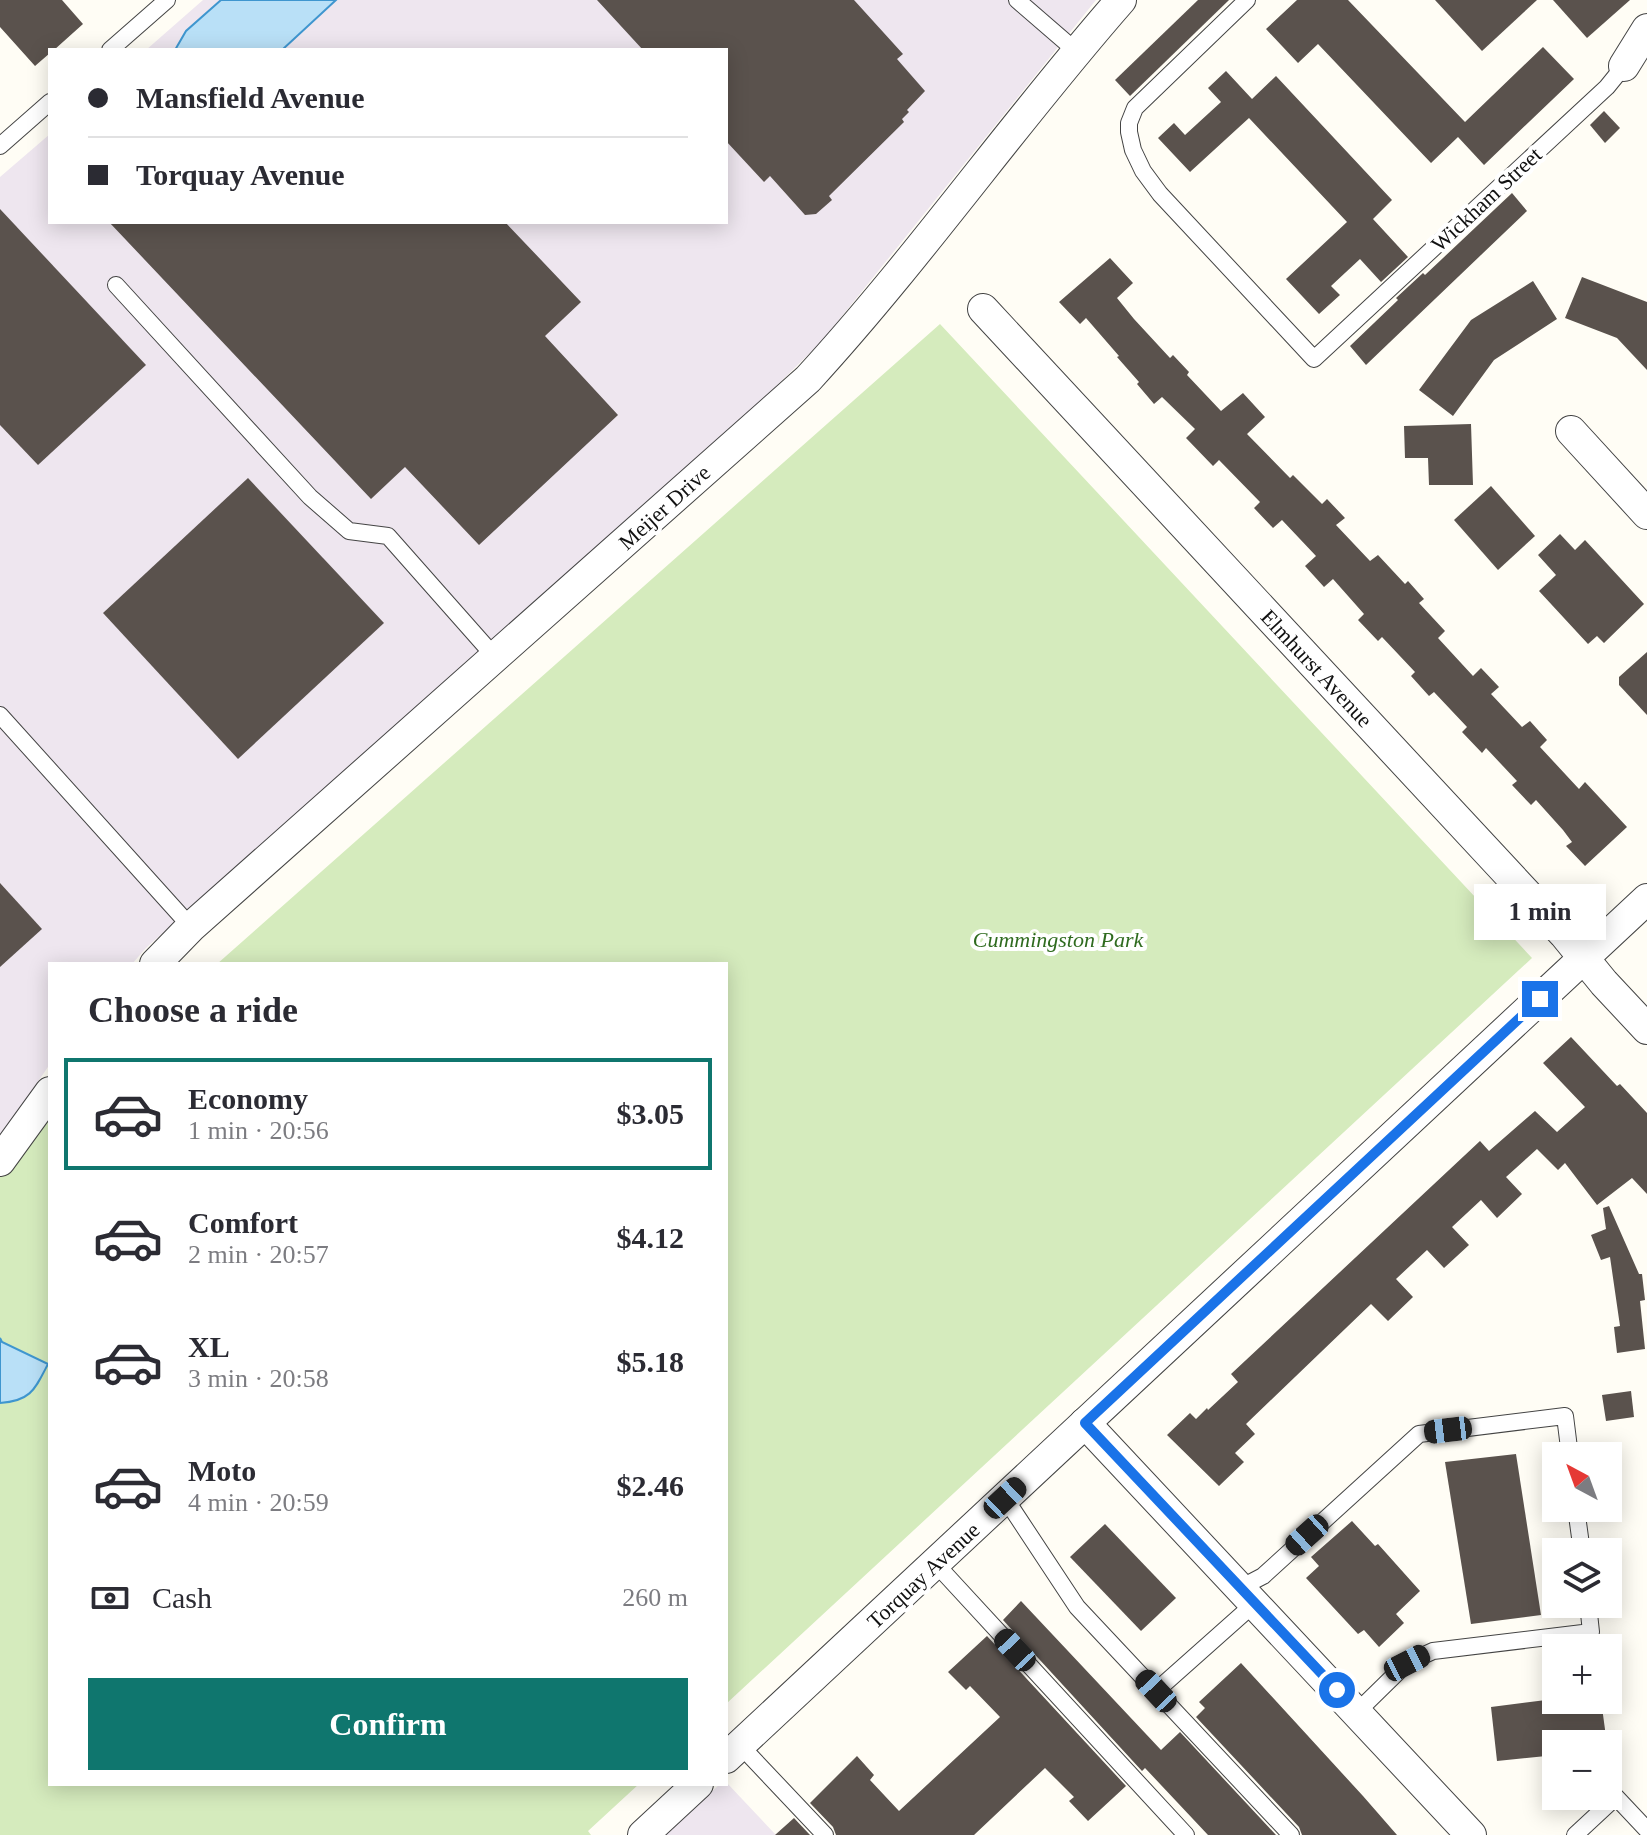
<!DOCTYPE html>
<meta charset="utf-8">
<style>
:root{--surface:#fff;--page:#f2f2f3;--text:#2b2b33;--muted:#7c7c81;--line:#e1e1e2;--accent:#0f766e}
body{margin:0;font-family:"Times New Roman",serif;background:var(--page);color:var(--text);height:100vh;display:flex;flex-direction:column;font-size:30px;white-space:nowrap}
*{box-sizing:border-box;margin:0}
p{font-size:26px;color:var(--muted)}
.icon{flex:none;width:44px;height:44px;fill:none;stroke:currentColor;stroke-width:2;stroke-linecap:round;stroke-linejoin:round}
.map{position:relative;flex:1;overflow:hidden}
.sheet{position:absolute;left:48px;top:962px;width:680px;height:824px;display:flex;flex-direction:column;background:var(--surface);border-radius:0px;box-shadow:0 4px 20px #0003}
.sheet>*{flex:none}
.hud{position:absolute;left:48px;top:48px;width:680px;height:176px;border-radius:0px;box-shadow:0 4px 20px #0003;display:grid;align-content:center;height:176px;padding:0 40px;background:var(--surface)}
.needle{width:52px;rotate:319deg}
.controls{position:absolute;left:1542px;top:1442px;display:grid;gap:16px}
.controls a{display:grid;place-items:center;width:80px;height:80px;border-radius:0px;background:var(--surface);box-shadow:0 4px 20px #0003;font-size:40px}
.end{position:absolute;width:36px;height:36px;margin:-18px;border:10px solid #1a73e8;background:#fff;box-shadow:0 0 0 4px #fff}
.from{border-radius:50%}
.bubble{position:absolute;height:56px;border-radius:0px;background:var(--surface);box-shadow:0 4px 20px #0003;font-size:26px;font-weight:700;line-height:56px;text-align:center}
.car{position:absolute;width:24px;height:48px;margin:-24px -12px;border-radius:10px;box-shadow:0 0 6px 2px #0007;background:linear-gradient(#222 24%,#8ab4d8 0 40%,#222 0 76%,#8ab4d8 0 86%,#222 0)}
.hud b{display:flex;align-items:center;gap:28px;height:76px;font-size:30px}
.hud b+b{border-top:2px solid var(--line)}
.hud i{width:20px;height:20px;background:var(--text)}
ul{padding:0;list-style:none}
li{display:flex;align-items:center;gap:24px;height:112px;margin:0 16px 12px;padding:0 24px;border:4px solid transparent;border-radius:0px}
li div{flex:1}
li b{display:block;font-size:30px}
li em{font-style:normal;font-weight:700}
li.on{border-color:var(--accent)}
li>.icon{width:72px;height:72px;stroke-width:1.5}
h2{padding:0 40px;font-size:36px;line-height:96px}
.pay{display:flex;align-items:center;gap:20px;height:88px;padding:0 40px;font-size:30px}
.pay p{margin-inline-start:auto}
.action{display:flex;gap:16px;margin-top:auto;padding:16px 40px}
.action a{flex:1;height:92px;border-radius:0px;background:var(--accent);color:#fff;font-size:32px;font-weight:700;line-height:92px;text-align:center}
.map>svg:first-child{display:block}
</style>
<div class="map">
<svg width="1647" height="1835" viewBox="0 0 1647 1835">
<rect width="100%" height="100%" fill="#fffdf5"/>
<g fill="#eee6ef">
<path d="M203 0H1096L822 341 756 406 252 853 146 948 132 964H50V1064L0 1137V177L50 134V222H726V50H146Z"/>
<path d="M726 1782 776 1835H665L720 1784Z"/>
</g>
<g fill="#d5ebbd">
<path d="M940 324 1532 958 726 1704V964H217Z"/>
<path d="M50 1112V1784H639L588 1831 591 1835H0V1156Z"/>
</g>
<g fill="#b9e0f7" stroke="#3f96cf" stroke-width="2">
<path d="M221 0H336L282 50H175L186 31Z"/>
<path d="M0 1338 2 1342 48 1364C35 1389 31 1401 0 1403Z"/>
</g>
<g fill="#5a524d">
<path d="M0 0H62L83 24 54 50H50V53L35 66 0 27Z"/>
<path d="M597 0H854L903 54 897 59 925 91 907 110 909 112 902 119 904 122 829 196 832 200 816 214 805 215 770 176 764 182 726 141V50H643Z"/>
<path d="M1198 0H1229L1130 96 1115 80Z"/>
<path d="M1297 0H1348L1465 122 1543 47 1574 79 1484 165 1458 137 1431 163 1318 44 1298 63 1266 29Z"/>
<path d="M1435 0H1537L1482 51Z"/>
<path d="M1553 0H1630L1587 38Z"/>
<path d="M1226 71 1252 99 1276 76 1392 200 1373 219 1408 257 1381 282 1360 259 1331 286 1340 295 1319 314 1286 279 1347 222 1249 118 1190 172 1158 138 1174 123 1185 135 1221 102 1208 88Z"/>
<path d="M1604 111 1620 128 1605 143 1590 125Z"/>
<path d="M1512 193 1527 211 1366 365 1350 346 1398 300 1396 298 1423 273 1425 275Z"/>
<path d="M0 209 146 365 38 465 0 425Z"/>
<path d="M109 222H505L581 302 545 336 618 415 479 545 405 467 371 499Z"/>
<path d="M1110 258 1133 283 1117 298 1134 319 1170 358 1173 355 1189 372 1187 375 1221 411 1243 393 1265 417 1247 434 1290 478 1293 475 1322 504 1327 499 1345 518 1336 525 1370 561 1378 555 1405 584 1408 581 1424 599 1419 603 1445 631 1438 638 1473 676 1481 668 1499 687 1491 694 1522 727 1530 721 1547 740 1540 747 1579 789 1585 782 1627 827 1585 866 1566 846 1572 842 1563 830 1536 800 1531 805 1512 785 1517 781 1486 748 1482 753 1462 732 1467 727 1434 692 1429 696 1411 676 1415 672 1382 637 1378 641 1358 620 1364 614 1333 579 1324 587 1305 566 1316 556 1282 520 1273 528 1254 508 1260 502 1219 460 1213 466 1186 438 1195 429 1162 397 1154 404 1137 384 1139 382 1117 357 1119 356 1086 318 1080 324 1059 302Z"/>
<path d="M1582 277 1647 302V370L1617 338 1565 318Z"/>
<path d="M1533 281 1557 319 1494 360 1453 416 1419 390 1471 320Z"/>
<path d="M1471 424 1473 485H1429L1428 458H1405L1404 426Z"/>
<path d="M248 478 384 623 238 759 103 613Z"/>
<path d="M1491 486 1535 536 1498 570 1454 520Z"/>
<path d="M1560 534 1575 550 1585 540 1644 604 1604 643 1597 636 1588 644 1539 591 1556 575 1538 555Z"/>
<path d="M1647 652V715L1619 685V677Z"/>
<path d="M0 883 42 929 0 967Z"/>
<path d="M1571 1037 1617 1086 1620 1084 1647 1113V1194L1632 1178 1597 1205 1565 1163 1558 1170 1537 1149 1506 1177 1522 1194 1497 1218 1481 1200 1452 1227 1469 1245 1444 1268 1427 1250 1396 1279 1413 1297 1388 1321 1371 1304 1246 1424 1255 1434 1235 1453 1244 1462 1219 1486 1167 1435 1190 1413 1196 1419 1207 1408 1208 1410 1238 1382 1231 1374 1480 1141 1489 1151 1535 1111 1557 1132 1585 1107 1543 1063Z"/>
<path d="M1609 1206 1639 1274H1642L1645 1300 1640 1301 1645 1349 1617 1353 1614 1327 1620 1326 1610 1257 1601 1260 1591 1235 1606 1229 1603 1208Z"/>
<path d="M1631 1391 1634 1417 1606 1421 1602 1395Z"/>
<path d="M1516 1454 1541 1615 1471 1624 1445 1462Z"/>
<path d="M1352 1521 1375 1546 1378 1544 1420 1591 1396 1614 1404 1623 1379 1647 1364 1630 1358 1634 1306 1578 1319 1566 1311 1557Z"/>
<path d="M1105 1524 1176 1598 1141 1631 1070 1557Z"/>
<path d="M1021 1601 1161 1750 1180 1732 1276 1835H1208L1145 1768 1142 1771 1003 1620Z"/>
<path d="M987 1636 1126 1786 1088 1821 1069 1801 1074 1797 1045 1768 974 1835H836L833 1827 810 1803 857 1756 874 1775 870 1780 899 1811 1000 1717 970 1686 966 1690 948 1672Z"/>
<path d="M1241 1663 1363 1796 1397 1835H1302L1299 1827 1196 1717 1205 1708 1199 1702Z"/>
<path d="M1546 1700H1601L1607 1744H1556V1755L1497 1761 1491 1707Z"/>
<path d="M794 1818 810 1835H775Z"/>
</g>
<g fill="none" stroke-linecap="round" stroke-linejoin="round">
<g stroke="#444" stroke-width="18">
<g id="service">
<path d="M1017 0 1076 51"/>
<path d="M1247 0 1135 108 1129 123V132L1133 150 1143 171 1160 194 1314 359 1607 87 1624 66"/>
<path d="M110 50 167 0"/>
<path d="M0 146 50 102"/>
<path d="M116 285 310 497 349 531 388 536 495 657"/>
<path d="M0 715 191 927"/>
<path d="M1005 1498 1077 1607 1291 1835"/>
<path d="M1576 1508 1582 1552"/>
<path d="M935 1563 1186 1835"/>
<path d="M1240 1588 1263 1576 1419 1434 1565 1416 1570 1456"/>
<path d="M1156 1691 1255 1603"/>
<path d="M1357 1712 1407 1663 1433 1651 1591 1632 1588 1604"/>
<path d="M740 1745 825 1835"/>
<path d="M1575 1835 1616 1797 1647 1830"/>
</g>
</g>
<g stroke="#444" stroke-width="32">
<g id="minor">
<path d="M1624 66 1647 29"/>
<path d="M983 309 1564 934 1604 983 1647 1029"/>
<path d="M1571 431 1647 514"/>
<path d="M155 964 191 927 808 379C919 258 1013 123 1121 0"/>
<path d="M0 1161 50 1092"/>
<path d="M1085 1423 1471 1835"/>
<path d="M726 1758 1647 899"/>
<path d="M643 1835 698 1784"/>
</g>
</g>
<use href="#service" stroke="#fff" stroke-width="16"/>
<use href="#minor" stroke="#fff" stroke-width="30"/>
</g>
<g fill="none" stroke-linecap="round" stroke-linejoin="round">
<path stroke="#1a73e8" stroke-width="10" d="M1337 1690 1085 1423 1540 999"/>
</g>
<g text-anchor="middle" stroke-width="8" stroke-linejoin="round" paint-order="stroke">
<g font-size="22" fill="#111" stroke="#fff">
<text transform="translate(1486 199) rotate(-43)" y="8">Wickham Street</text>
<text transform="translate(664 507) rotate(-42)" y="8">Meijer Drive</text>
<text transform="translate(1317 668) rotate(47)" y="8">Elmhurst Avenue</text>
<text transform="translate(923 1575) rotate(-43)" y="8">Torquay Avenue</text>
</g>
<g font-size="22" font-style="italic" fill="#2f6b1f" stroke="#fff">
<text x="1058" y="947">Cummingston Park</text>
</g>
</g>
</svg>
<div class="controls">
<a><svg class="needle" viewBox="-14 -14 28 28"><path d="M0-13l5 13h-10z" fill="#e53935"/><path d="M0 13l5-13h-10z" fill="#7c7c81"/></svg></a>
<a><svg class="icon" aria-label="layers" viewBox="0 0 24 24"><path d="M12 4l9 5-9 5-9-5zM3 14l9 5 9-5"/></svg></a>
<a>+</a>
<a>−</a>
</div>
<i class="end from" style="left:1337px;top:1690px"></i>
<i class="end" style="left:1540px;top:999px"></i>
<div class="bubble" style="left:1474px;top:884px;width:132px">1 min</div>
<i class="car" style="left:1448px;top:1430px;rotate:263deg"></i>
<i class="car" style="left:1005px;top:1498px;rotate:47deg"></i>
<i class="car" style="left:1307px;top:1535px;rotate:228deg"></i>
<i class="car" style="left:1015px;top:1650px;rotate:317deg"></i>
<i class="car" style="left:1407px;top:1663px;rotate:63deg"></i>
<i class="car" style="left:1156px;top:1691px;rotate:317deg"></i>
<div class="hud">
<b><i class="from"></i>Mansfield Avenue</b>
<b><i></i>Torquay Avenue</b>
</div>
<section class="sheet">
<h2>Choose a ride</h2>
<ul>
<li class="on"><svg class="icon" aria-label="car" viewBox="0 0 24 24"><path d="M5 17H2v-5l4-1 3-4h7l3 4 3 1v5h-3M9 17h6M6 11h13"/><circle cx="7" cy="17" r="2"/><circle cx="17" cy="17" r="2"/></svg><div><b>Economy</b><p>1 min · 20:56</p></div><em>$3.05</em></li>
<li><svg class="icon" aria-label="car" viewBox="0 0 24 24"><path d="M5 17H2v-5l4-1 3-4h7l3 4 3 1v5h-3M9 17h6M6 11h13"/><circle cx="7" cy="17" r="2"/><circle cx="17" cy="17" r="2"/></svg><div><b>Comfort</b><p>2 min · 20:57</p></div><em>$4.12</em></li>
<li><svg class="icon" aria-label="car" viewBox="0 0 24 24"><path d="M5 17H2v-5l4-1 3-4h7l3 4 3 1v5h-3M9 17h6M6 11h13"/><circle cx="7" cy="17" r="2"/><circle cx="17" cy="17" r="2"/></svg><div><b>XL</b><p>3 min · 20:58</p></div><em>$5.18</em></li>
<li><svg class="icon" aria-label="car" viewBox="0 0 24 24"><path d="M5 17H2v-5l4-1 3-4h7l3 4 3 1v5h-3M9 17h6M6 11h13"/><circle cx="7" cy="17" r="2"/><circle cx="17" cy="17" r="2"/></svg><div><b>Moto</b><p>4 min · 20:59</p></div><em>$2.46</em></li>
</ul>
<div class="pay"><svg class="icon" aria-label="cash" viewBox="0 0 24 24"><path d="M3 7h18v10H3z"/><circle cx="12" cy="12" r="2"/></svg>Cash<p>260 m</p></div>
<div class="action"><a>Confirm</a></div>
</section>
</div>
